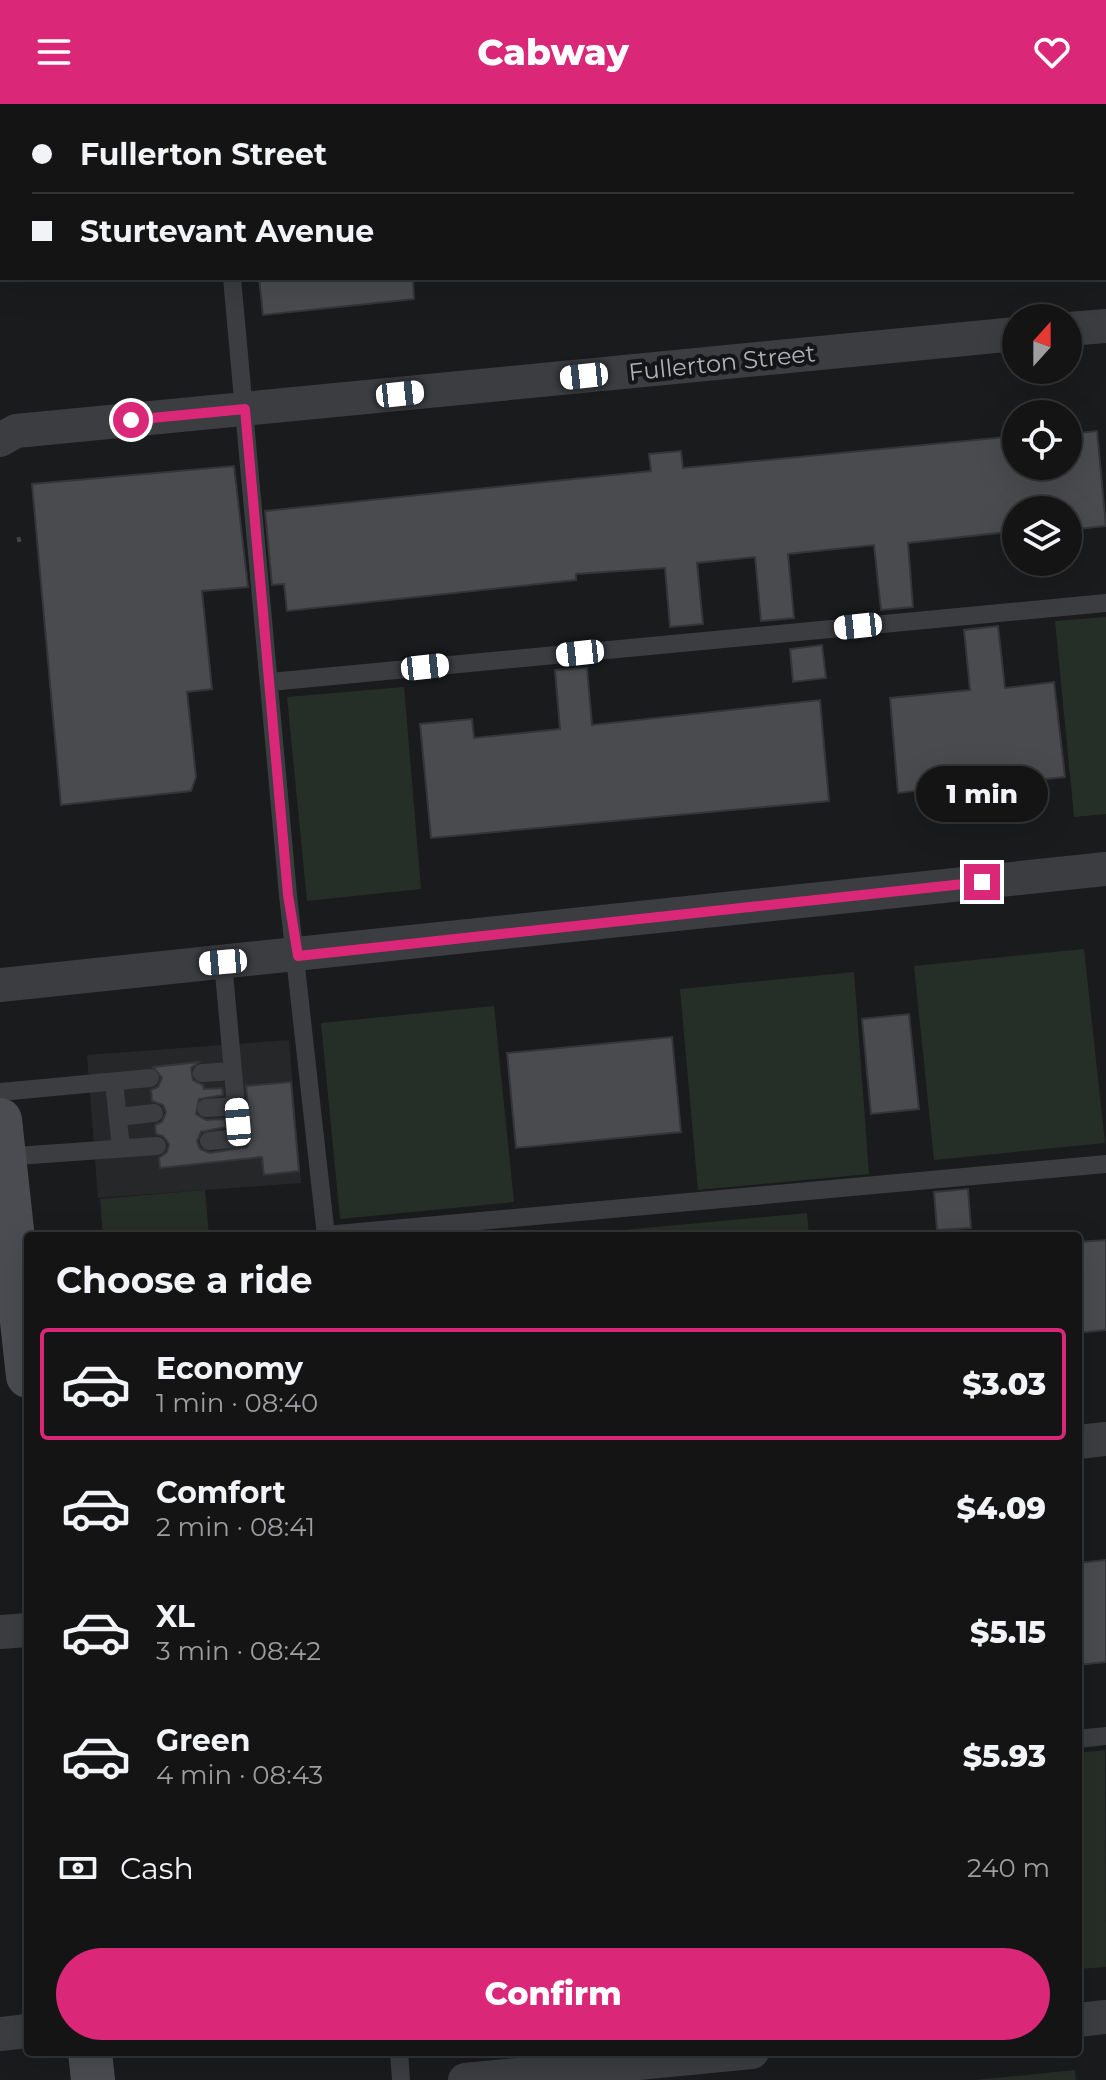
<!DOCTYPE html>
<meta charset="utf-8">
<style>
:root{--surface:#141415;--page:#212122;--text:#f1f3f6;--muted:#9d9ea0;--line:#333334;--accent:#db2777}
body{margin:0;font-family:Montserrat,sans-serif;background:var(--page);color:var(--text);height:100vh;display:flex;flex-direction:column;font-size:30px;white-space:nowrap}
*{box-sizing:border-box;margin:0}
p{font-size:26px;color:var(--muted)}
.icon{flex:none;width:44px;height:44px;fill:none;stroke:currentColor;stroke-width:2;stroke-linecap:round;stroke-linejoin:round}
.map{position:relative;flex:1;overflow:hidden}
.side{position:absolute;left:24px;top:1128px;width:1058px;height:824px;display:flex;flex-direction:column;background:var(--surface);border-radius:8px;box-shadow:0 8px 32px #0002,0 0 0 2px var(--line)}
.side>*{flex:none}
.guide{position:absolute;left:0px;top:0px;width:1106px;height:176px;box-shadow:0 8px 32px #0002,0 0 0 2px var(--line);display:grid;align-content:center;height:176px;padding:0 32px;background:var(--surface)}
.needle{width:52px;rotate:21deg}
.buttons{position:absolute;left:1002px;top:200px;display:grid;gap:16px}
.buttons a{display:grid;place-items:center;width:80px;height:80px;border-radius:50%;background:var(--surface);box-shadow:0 8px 32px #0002,0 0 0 2px var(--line);font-size:40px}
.end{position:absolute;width:36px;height:36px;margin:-18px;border:10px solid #db2777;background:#fff;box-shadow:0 0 0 4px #fff}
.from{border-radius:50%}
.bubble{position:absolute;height:56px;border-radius:28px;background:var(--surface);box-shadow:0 8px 32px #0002,0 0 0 2px var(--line);font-size:26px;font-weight:800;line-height:56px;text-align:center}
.car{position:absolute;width:24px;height:48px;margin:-24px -12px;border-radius:10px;box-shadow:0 0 6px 2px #0007;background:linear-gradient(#fff 24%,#345 0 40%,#fff 0 76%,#345 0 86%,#fff 0)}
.guide b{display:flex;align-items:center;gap:28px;height:76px;font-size:30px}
.guide b+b{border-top:2px solid var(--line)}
.guide i{width:20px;height:20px;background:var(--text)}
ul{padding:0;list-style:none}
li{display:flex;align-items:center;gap:24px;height:112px;margin:0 16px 12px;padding:0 16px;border:4px solid transparent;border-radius:8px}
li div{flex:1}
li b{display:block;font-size:30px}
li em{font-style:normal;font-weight:800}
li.active{border-color:var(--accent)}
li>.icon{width:72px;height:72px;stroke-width:1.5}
h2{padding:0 32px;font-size:36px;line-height:96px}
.pay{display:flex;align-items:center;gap:20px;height:88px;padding:0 32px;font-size:30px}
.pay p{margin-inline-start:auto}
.button{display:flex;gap:16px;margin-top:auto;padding:16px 32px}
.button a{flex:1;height:92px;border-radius:48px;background:var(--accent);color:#fff;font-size:32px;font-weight:800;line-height:92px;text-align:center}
header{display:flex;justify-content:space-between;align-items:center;height:104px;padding:0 32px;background:var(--accent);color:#fff;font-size:36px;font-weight:800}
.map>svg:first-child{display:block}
</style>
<header><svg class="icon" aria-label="menu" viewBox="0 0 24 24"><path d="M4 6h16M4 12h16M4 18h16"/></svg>Cabway<svg class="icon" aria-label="heart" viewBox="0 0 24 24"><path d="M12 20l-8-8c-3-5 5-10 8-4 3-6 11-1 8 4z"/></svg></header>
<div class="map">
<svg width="1106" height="1976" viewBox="0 0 1106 1976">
<rect width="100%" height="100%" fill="#1a1b1c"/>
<path fill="#262729" d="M289 936 301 1079 98 1094 87 951Z"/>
<g fill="#262f27">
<path d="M1106 513V710L1074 713 1055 517Z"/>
<path d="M404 583 421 785 307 797 287 593Z"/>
<path d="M1084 845 1105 1039 934 1056 914 862Z"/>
<path d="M854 868 869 1070 698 1086 680 885Z"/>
<path d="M494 902 514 1098 340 1115 321 919Z"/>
<path d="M205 1086 209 1132H103L100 1095Z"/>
<path d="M807 1109 809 1132H559Z"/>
<path d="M1105 1646 1106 1863 1078 1865V1649Z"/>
<path d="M1075 1966 1076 1976H975Z"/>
</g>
<g fill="#494b4f" stroke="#343538" stroke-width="2">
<path d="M259 174H413L414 195 263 211Z"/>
<path d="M1097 327 1106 422 1068 426V406H1016V427L908 439 913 503 881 506 874 441 788 450 794 514 761 517 755 453 697 459 703 520 670 523 665 464 576 470V476L287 507 284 480 272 481 265 407 651 367 649 350 681 347 683 364 1016 332V362H1068V330Z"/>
<path d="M234 362 248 483 202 487 212 585 187 588 196 673 191 687 61 701 32 380Z"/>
<path d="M998 522 1005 584 1054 578 1065 673 1005 679 1006 685 924 694 923 686 898 689 890 594 970 586 964 526Z"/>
<path d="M822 541 826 574 793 578 790 545Z"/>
<path d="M587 564 592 621 820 596 829 697 431 734 420 620 472 615 474 634 560 625 555 566Z"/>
<path d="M909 910 919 1005 871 1010 862 915Z"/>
<path d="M672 933 681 1028 516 1044 507 949Z"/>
<path d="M199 958 191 964 193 976 203 981 204 985 222 984 223 991 199 995 196 1010 206 1016 225 1015 226 1023 201 1028 197 1037 200 1045 210 1049 247 1043 251 1033 246 982 291 978 299 1067 264 1071 262 1053 160 1064 159 1054 167 1048 169 1040 163 1032 156 1030 155 1021 162 1018 166 1008 163 1001 152 997 151 986 158 983 162 974 153 963Z"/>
<path d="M968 1085 971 1124 937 1126 934 1088Z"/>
<path d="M1106 1136V1226L1078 1229V1138Z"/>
<path d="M1106 1456V1558L1078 1561V1459Z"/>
</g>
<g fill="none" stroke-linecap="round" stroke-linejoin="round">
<path stroke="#424448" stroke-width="5" stroke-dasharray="4 6" stroke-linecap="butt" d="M17 436 26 434"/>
<g stroke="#3c3d41" stroke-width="18">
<path d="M213 0 214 2"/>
<path d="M582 2 606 0"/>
<path d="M232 174 288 791 326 1132"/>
<path d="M270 578 1106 499"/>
<path d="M202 969 233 967"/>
<path d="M114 978 121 1044"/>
<path d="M0 988 150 974"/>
<path d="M206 1004 236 1002"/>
<path d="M118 1013 154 1009"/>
<path d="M209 1037 239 1034 223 858"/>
<path d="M3 1053 157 1042"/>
<path d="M326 1131 1106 1060"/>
<path d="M1078 1635 1106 1632"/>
<path d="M399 1948 401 1976"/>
</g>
<g stroke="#3c3d41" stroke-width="34">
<path d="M1068 225 1106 222"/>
<path d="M0 336 16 327 1016 230"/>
<path d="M0 881 1106 765"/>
<path d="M1078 1338 1106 1335"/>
<path d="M0 1528 28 1526"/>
<path d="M1078 1916 1106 1913"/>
<path d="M0 1930 28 1927"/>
<path d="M465 1976 752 1948"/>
</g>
<g stroke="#4a4c51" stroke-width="44">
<path d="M0 1016 28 1272"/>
<path d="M90 1948 93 1976"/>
</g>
</g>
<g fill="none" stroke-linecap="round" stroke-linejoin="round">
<path stroke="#db2777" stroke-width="10" d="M131 316 245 305 288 791 298 852 982 778"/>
</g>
<g text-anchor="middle" stroke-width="8" stroke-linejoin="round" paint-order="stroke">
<g font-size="24" fill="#aeb3bb" stroke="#151517">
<text transform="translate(722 259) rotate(-6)" y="8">Fullerton Street</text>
</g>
</g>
</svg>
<div class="buttons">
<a><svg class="needle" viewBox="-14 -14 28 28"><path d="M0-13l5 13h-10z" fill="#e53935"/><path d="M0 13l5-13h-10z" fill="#9d9ea0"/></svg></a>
<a><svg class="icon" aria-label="locate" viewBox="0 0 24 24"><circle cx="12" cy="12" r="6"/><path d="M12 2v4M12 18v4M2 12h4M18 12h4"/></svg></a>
<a><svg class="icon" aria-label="layers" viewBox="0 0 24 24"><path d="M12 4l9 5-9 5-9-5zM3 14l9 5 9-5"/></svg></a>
</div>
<i class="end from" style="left:131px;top:316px"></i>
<i class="end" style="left:982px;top:778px"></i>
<div class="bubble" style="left:916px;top:662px;width:132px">1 min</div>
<i class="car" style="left:584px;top:272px;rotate:264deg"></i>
<i class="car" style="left:400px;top:290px;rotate:84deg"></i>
<i class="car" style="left:858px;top:522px;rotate:264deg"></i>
<i class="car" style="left:580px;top:549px;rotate:264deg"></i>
<i class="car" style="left:425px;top:563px;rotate:84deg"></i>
<i class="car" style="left:223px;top:858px;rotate:265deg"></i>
<i class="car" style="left:238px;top:1018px;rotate:355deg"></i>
<div class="guide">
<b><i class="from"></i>Fullerton Street</b>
<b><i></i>Sturtevant Avenue</b>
</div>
<section class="side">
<h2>Choose a ride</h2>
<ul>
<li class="active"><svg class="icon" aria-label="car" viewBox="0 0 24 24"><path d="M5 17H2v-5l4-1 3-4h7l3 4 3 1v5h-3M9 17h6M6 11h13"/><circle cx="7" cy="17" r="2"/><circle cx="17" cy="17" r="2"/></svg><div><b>Economy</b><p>1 min · 08:40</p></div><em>$3.03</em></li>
<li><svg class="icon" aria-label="car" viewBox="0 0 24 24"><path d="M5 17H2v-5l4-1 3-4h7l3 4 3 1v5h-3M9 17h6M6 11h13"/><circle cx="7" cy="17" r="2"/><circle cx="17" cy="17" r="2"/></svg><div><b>Comfort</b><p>2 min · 08:41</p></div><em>$4.09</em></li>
<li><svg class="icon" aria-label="car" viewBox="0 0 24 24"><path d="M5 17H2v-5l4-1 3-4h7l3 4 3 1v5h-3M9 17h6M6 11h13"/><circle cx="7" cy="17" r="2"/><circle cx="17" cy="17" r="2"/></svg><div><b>XL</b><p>3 min · 08:42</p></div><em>$5.15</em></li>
<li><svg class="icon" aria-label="car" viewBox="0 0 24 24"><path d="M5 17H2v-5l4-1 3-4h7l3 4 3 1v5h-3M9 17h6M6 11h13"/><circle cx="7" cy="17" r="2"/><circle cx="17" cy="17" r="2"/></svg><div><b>Green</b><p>4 min · 08:43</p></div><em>$5.93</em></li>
</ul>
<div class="pay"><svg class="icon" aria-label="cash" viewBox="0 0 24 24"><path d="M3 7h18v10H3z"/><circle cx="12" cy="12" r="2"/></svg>Cash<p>240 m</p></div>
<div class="button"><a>Confirm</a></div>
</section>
</div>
